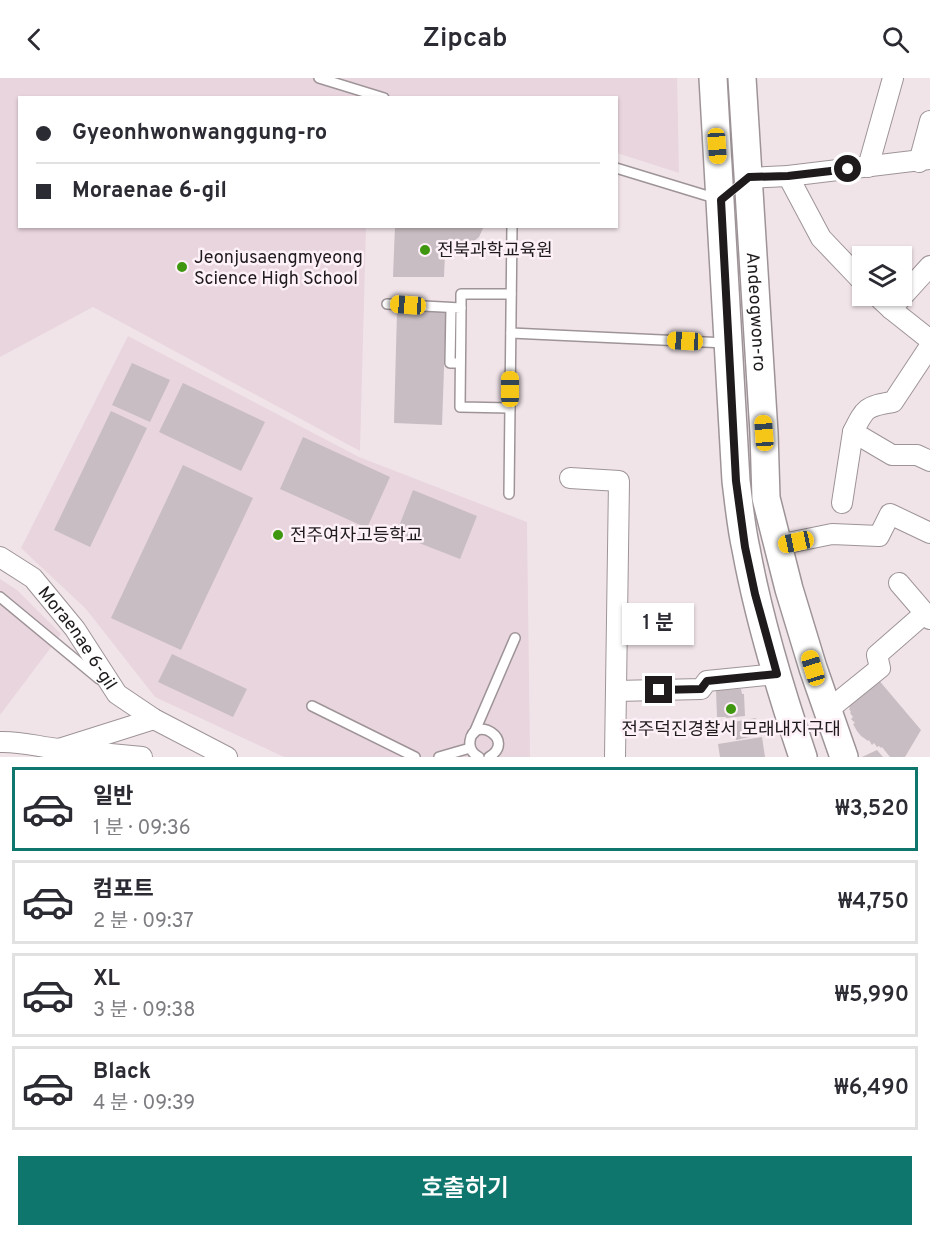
<!DOCTYPE html>
<html lang="ko">
<meta charset="utf-8">
<style>
:root{--surface:#fff;--page:#f7f7f7;--text:#2b2b33;--muted:#7c7c81;--line:#e1e1e2;--accent:#0f766e}
body{margin:0;font-family:Overpass,"Noto Sans KR",sans-serif;background:var(--page);color:var(--text);height:100vh;display:flex;flex-direction:column;font-size:22px;white-space:nowrap}
*{box-sizing:border-box;margin:0}
p{font-size:20px;color:var(--muted)}
.icon{flex:none;width:33px;height:33px;fill:none;stroke:currentColor;stroke-width:2;stroke-linecap:round;stroke-linejoin:round}
.map{position:relative;height:679px;overflow:hidden}
.panel{display:flex;flex-direction:column;background:var(--surface);flex:1}
.panel>*{flex:none}
.top-card{position:absolute;left:18px;top:18px;width:600px;height:132px;border-radius:0px;box-shadow:0 2px 4px #0004;display:grid;align-content:center;height:132px;padding:0 18px;background:var(--surface)}
.buttons{position:absolute;left:852px;top:168px;display:grid;gap:12px}
.buttons a{display:grid;place-items:center;width:60px;height:60px;border-radius:0px;background:var(--surface);box-shadow:0 2px 4px #0004;font-size:30px}
.end{position:absolute;width:27px;height:27px;margin:-14px;border:8px solid #1f1b1d;background:#fff;box-shadow:0 0 0 3px #fff}
.from{border-radius:50%}
.bubble{position:absolute;height:42px;border-radius:0px;background:var(--surface);box-shadow:0 2px 4px #0004;font-size:20px;font-weight:600;line-height:42px;text-align:center}
.car{position:absolute;width:18px;height:36px;margin:-18px -9px;border-radius:8px;box-shadow:0 0 4px 2px #0007;background:linear-gradient(#f5c518 24%,#345 0 40%,#f5c518 0 76%,#345 0 86%,#f5c518 0)}
.top-card b{display:flex;align-items:center;gap:21px;height:57px;font-size:22px}
.top-card b+b{border-top:2px solid var(--line)}
.top-card i{width:15px;height:15px;background:var(--text)}
ul{padding:10px 0 0;list-style:none}
li{display:flex;align-items:center;gap:18px;height:84px;margin:0 12px 9px;padding:0 6px;border:3px solid var(--line);border-radius:0px}
li div{flex:1}
li b{display:block;font-size:22px}
li em{font-style:normal;font-weight:600}
li.active{border-color:var(--accent)}
li>.icon{width:54px;height:54px;stroke-width:1.5}
.cta{display:flex;gap:12px;margin-top:auto;padding:12px 18px}
.cta a{flex:1;height:69px;border-radius:0px;background:var(--accent);color:#fff;font-size:24px;font-weight:600;line-height:69px;text-align:center}
header{display:flex;justify-content:space-between;align-items:center;height:78px;padding:0 18px;background:var(--surface);font-size:27px;font-weight:600}
.map>svg:first-child{display:block}
</style>
<header><svg class="icon" aria-label="back" viewBox="0 0 24 24"><path d="M15 5l-7 7 7 7"/></svg>Zipcab<svg class="icon" aria-label="search" viewBox="0 0 24 24"><circle cx="10" cy="10" r="6"/><path d="M15 15l6 6"/></svg></header>
<div class="map">
<svg width="930" height="679" viewBox="0 0 930 679">
<rect width="100%" height="100%" fill="#f0e4e9"/>
<g fill="#e9d5de">
<path d="M0 0H677L679 95 617 75 616 20H20V148L366 149 360 373 93 229 0 279Z"/>
<path d="M128 258 359 379 527 444 530 679H284L155 619 86 531 21 470Z"/>
<path d="M0 501 17 512 61 556 0 637Z"/>
</g>
<g fill="#c8bdc2">
<path d="M395 148H484L479 159 467 169 445 175 444 199H393Z"/>
<path d="M397 233 446 234 442 347 394 345Z"/>
<path d="M132 285 170 302 150 344 112 327Z"/>
<path d="M183 305 265 344 241 393 159 354Z"/>
<path d="M111 333 147 350 90 469 54 452Z"/>
<path d="M303 359 390 399 367 450 280 411Z"/>
<path d="M183 387 253 420 181 572 111 540Z"/>
<path d="M413 412 477 438 460 481 396 456Z"/>
<path d="M172 576 247 611 233 639 158 604Z"/>
<path d="M877 600 921 652 905 679H890L882 669 881 670 879 668 877 669 874 665 872 667 869 662 868 663 864 660 861 658 857 653 853 646 855 645 851 641 853 639 850 635 851 634 849 631 850 630 843 622Z"/>
<path d="M741 611 742 616H744L745 638 726 640V639H717L716 612Z"/>
<path d="M756 640 759 657 736 662 733 644Z"/>
<path d="M762 659 765 679H720L718 666Z"/>
<path d="M877 672 883 679H862Z"/>
</g>
<g fill="none" stroke-linecap="round" stroke-linejoin="round">
<g stroke="#9e9498" stroke-width="12">
<g id="lane">
<path d="M319 0 384 20"/>
<path d="M616 90 721 122 744 103"/>
<path d="M387 226 461 230 460 329 510 330"/>
<path d="M451 230 450 285H460"/>
<path d="M461 230V216H511"/>
<path d="M511 255 726 265"/>
<path d="M509 416 512 148"/>
<path d="M0 519 99 601"/>
<path d="M312 628 415 679"/>
<path d="M474 655 515 560"/>
<path d="M439 679 470 670"/>
<path d="M479 679C473 676 469 671 470 663 474 636 517 662 489 679"/>
</g>
</g>
<g stroke="#9e9498" stroke-width="22">
<g id="street">
<path d="M919 84 930 43"/>
<path d="M868 89 893 0"/>
<path d="M788 98 821 160 862 203"/>
<path d="M749 100 788 98 930 81"/>
<path d="M877 218 891 231 930 262"/>
<path d="M891 231 930 188"/>
<path d="M853 354 892 377H917L930 383"/>
<path d="M570 400 619 403 615 679"/>
<path d="M842 425 853 354C865 330 866 328 893 324L930 268"/>
<path d="M778 467 832 456 879 458 890 436 930 455"/>
<path id="s1" d="M0 479 33 500 75 551 117 616 154 641 227 679"/>
<path d="M899 505 930 541"/>
<path d="M616 613 701 611 707 603 777 596"/>
<path d="M828 632 880 590 877 577 925 535"/>
<path d="M0 664C20 663 39 669 59 671L154 641"/>
<path d="M68 672 142 679"/>
</g>
</g>
<g stroke="#9e9498" stroke-width="30">
<g id="secondary">
<path d="M713 0 736 403C739 426 741 449 746 471 759 542 780 611 803 679"/>
<path id="s2" d="M742 0 764 355 766 420 789 511 813 590 844 679"/>
</g>
</g>
<use href="#lane" stroke="#fff" stroke-width="9"/>
<use href="#street" stroke="#fff" stroke-width="20"/>
<use href="#secondary" stroke="#fff" stroke-width="27"/>
</g>
<g fill="none" stroke-linecap="round" stroke-linejoin="round">
<path stroke="#1f1b1d" stroke-width="8" d="M659 612 701 611 707 603 777 596 755 516 745 469 736 403 721 122 749 99 788 98 848 91"/>
</g>
<g fill="#3e970f" stroke="#fdf1f7" stroke-width="2">
<circle cx="425" cy="172" r="6"/>
<circle cx="182" cy="189" r="6"/>
<circle cx="278" cy="457" r="6"/>
<circle cx="731" cy="631" r="6"/>
</g>
<g text-anchor="middle" stroke-width="5" stroke-linejoin="round" paint-order="stroke">
<g font-size="18" fill="#1f1b1d" stroke="#fdf1f7" text-anchor="start">
<text x="437" y="178">전북과학교육원</text>
<text x="194" y="185">Jeonjusaengmyeong<tspan x="194" dy="21">Science High School</tspan></text>
<text x="290" y="463">전주여자고등학교</text>
<text x="731" y="657" text-anchor="middle">전주덕진경찰서 모래내지구대</text>
</g>
<g font-size="18" fill="#1f1b1d" stroke="#fdf1f7">
<text dy="6" stroke="none"><textPath href="#s2" startOffset="234">Andeogwon-ro</textPath></text>
<text dy="6" stroke="none"><textPath href="#s1" startOffset="114">Moraenae 6-gil</textPath></text>
</g>
</g>
</svg>
<div class="buttons">
<a><svg class="icon" aria-label="layers" viewBox="0 0 24 24"><path d="M12 4l9 5-9 5-9-5zM3 14l9 5 9-5"/></svg></a>
</div>
<i class="end from" style="left:848px;top:91px"></i>
<i class="end" style="left:659px;top:612px"></i>
<div class="bubble" style="left:622px;top:525px;width:72px">1 분</div>
<i class="car" style="left:717px;top:68px;rotate:176deg"></i>
<i class="car" style="left:408px;top:227px;rotate:274deg"></i>
<i class="car" style="left:685px;top:263px;rotate:273deg"></i>
<i class="car" style="left:510px;top:311px;rotate:0deg"></i>
<i class="car" style="left:764px;top:355px;rotate:356deg"></i>
<i class="car" style="left:796px;top:464px;rotate:258deg"></i>
<i class="car" style="left:813px;top:590px;rotate:343deg"></i>
<div class="top-card">
<b><i class="from"></i>Gyeonhwonwanggung-ro</b>
<b><i></i>Moraenae 6-gil</b>
</div>
</div>
<section class="panel">
<ul>
<li class="active"><svg class="icon" aria-label="car" viewBox="0 0 24 24"><path d="M5 17H2v-5l4-1 3-4h7l3 4 3 1v5h-3M9 17h6M6 11h13"/><circle cx="7" cy="17" r="2"/><circle cx="17" cy="17" r="2"/></svg><div><b>일반</b><p>1 분 · 09:36</p></div><em>₩3,520</em></li>
<li><svg class="icon" aria-label="car" viewBox="0 0 24 24"><path d="M5 17H2v-5l4-1 3-4h7l3 4 3 1v5h-3M9 17h6M6 11h13"/><circle cx="7" cy="17" r="2"/><circle cx="17" cy="17" r="2"/></svg><div><b>컴포트</b><p>2 분 · 09:37</p></div><em>₩4,750</em></li>
<li><svg class="icon" aria-label="car" viewBox="0 0 24 24"><path d="M5 17H2v-5l4-1 3-4h7l3 4 3 1v5h-3M9 17h6M6 11h13"/><circle cx="7" cy="17" r="2"/><circle cx="17" cy="17" r="2"/></svg><div><b>XL</b><p>3 분 · 09:38</p></div><em>₩5,990</em></li>
<li><svg class="icon" aria-label="car" viewBox="0 0 24 24"><path d="M5 17H2v-5l4-1 3-4h7l3 4 3 1v5h-3M9 17h6M6 11h13"/><circle cx="7" cy="17" r="2"/><circle cx="17" cy="17" r="2"/></svg><div><b>Black</b><p>4 분 · 09:39</p></div><em>₩6,490</em></li>
</ul>
<div class="cta"><a>호출하기</a></div>
</section>
